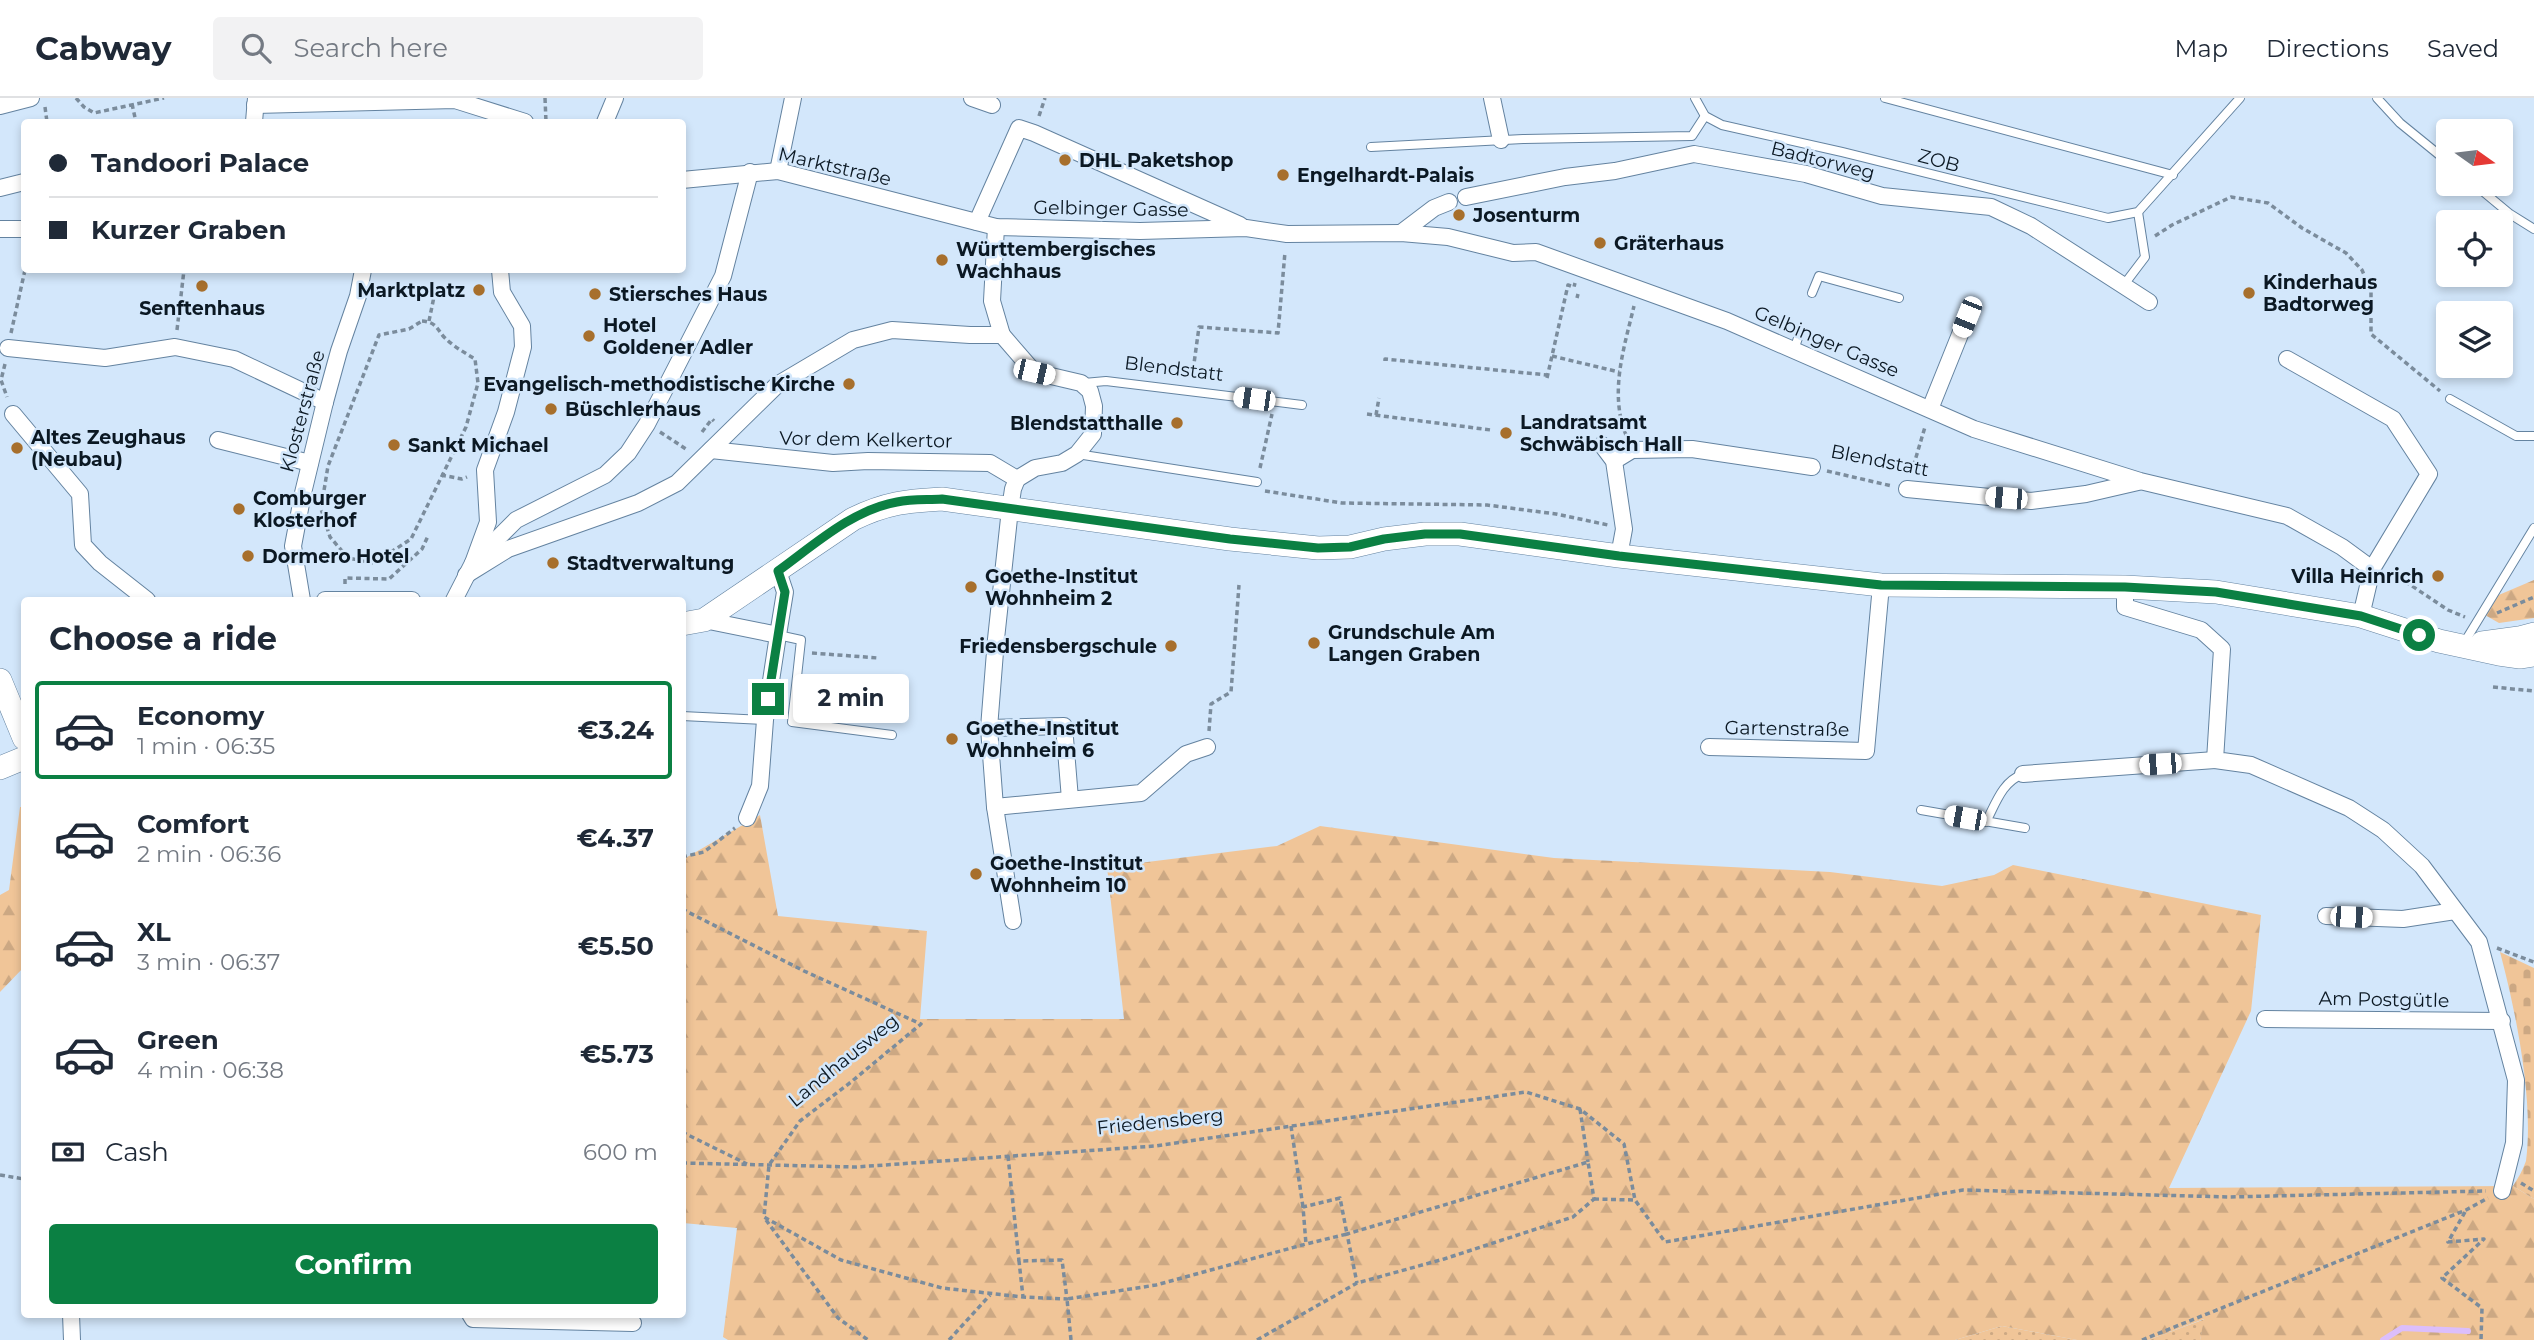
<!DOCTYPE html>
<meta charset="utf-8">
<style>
:root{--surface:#fff;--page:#f2f2f3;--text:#1f2937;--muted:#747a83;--line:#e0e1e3;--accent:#0b8043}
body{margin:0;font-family:Montserrat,sans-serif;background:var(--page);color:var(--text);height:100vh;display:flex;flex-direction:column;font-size:26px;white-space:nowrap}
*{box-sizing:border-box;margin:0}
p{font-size:23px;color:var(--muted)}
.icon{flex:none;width:38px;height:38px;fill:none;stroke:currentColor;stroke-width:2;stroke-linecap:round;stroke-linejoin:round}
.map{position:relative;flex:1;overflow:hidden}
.sheet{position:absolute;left:21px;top:499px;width:665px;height:721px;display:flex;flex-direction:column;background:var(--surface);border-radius:7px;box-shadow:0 4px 10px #0003}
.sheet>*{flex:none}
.guide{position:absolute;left:21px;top:21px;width:665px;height:154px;border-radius:7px;box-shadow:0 4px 10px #0003;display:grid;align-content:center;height:154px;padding:0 28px;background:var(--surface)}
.needle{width:46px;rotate:104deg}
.controls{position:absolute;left:2436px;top:21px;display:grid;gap:14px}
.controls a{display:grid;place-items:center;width:77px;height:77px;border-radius:7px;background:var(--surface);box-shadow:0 4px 10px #0003;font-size:35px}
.end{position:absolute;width:32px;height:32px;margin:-16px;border:9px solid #0b8043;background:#fff;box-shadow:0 0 0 4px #fff}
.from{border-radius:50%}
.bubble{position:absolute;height:49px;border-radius:7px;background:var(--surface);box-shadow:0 4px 10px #0003;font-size:23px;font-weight:700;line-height:49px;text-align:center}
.car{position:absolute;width:21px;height:42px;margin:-21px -10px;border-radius:9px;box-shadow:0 0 5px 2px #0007;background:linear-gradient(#fff 24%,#345 0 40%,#fff 0 76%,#345 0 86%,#fff 0)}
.guide b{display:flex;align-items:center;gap:24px;height:66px;font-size:26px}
.guide b+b{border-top:2px solid var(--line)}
.guide i{width:18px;height:18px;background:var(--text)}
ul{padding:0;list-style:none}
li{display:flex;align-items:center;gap:21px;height:98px;margin:0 14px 10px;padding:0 14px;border:4px solid transparent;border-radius:7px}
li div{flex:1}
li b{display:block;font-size:26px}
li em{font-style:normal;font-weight:700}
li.on{border-color:var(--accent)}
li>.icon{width:63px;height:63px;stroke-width:1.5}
h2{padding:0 28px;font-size:32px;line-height:84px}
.pay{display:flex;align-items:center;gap:18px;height:77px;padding:0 28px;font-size:26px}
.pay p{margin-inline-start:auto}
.action{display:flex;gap:14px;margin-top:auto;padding:14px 28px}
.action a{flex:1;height:80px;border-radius:7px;background:var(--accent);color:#fff;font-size:28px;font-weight:700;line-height:80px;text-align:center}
header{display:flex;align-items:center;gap:42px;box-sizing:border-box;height:98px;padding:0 35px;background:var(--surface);border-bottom:2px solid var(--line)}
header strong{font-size:33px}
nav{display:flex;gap:38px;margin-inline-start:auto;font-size:24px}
.search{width:490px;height:63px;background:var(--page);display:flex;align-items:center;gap:18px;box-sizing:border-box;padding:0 24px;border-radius:7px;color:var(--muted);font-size:26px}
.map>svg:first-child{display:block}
</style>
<header>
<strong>Cabway</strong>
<div class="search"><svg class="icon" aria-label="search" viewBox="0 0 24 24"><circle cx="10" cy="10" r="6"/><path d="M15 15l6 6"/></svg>Search here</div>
<nav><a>Map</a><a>Directions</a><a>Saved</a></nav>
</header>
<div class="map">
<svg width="2534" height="1242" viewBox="0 0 2534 1242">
<defs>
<pattern id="grass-dots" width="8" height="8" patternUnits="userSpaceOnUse" patternTransform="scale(1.75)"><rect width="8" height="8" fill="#f0c598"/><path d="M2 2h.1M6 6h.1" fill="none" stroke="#cca883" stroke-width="1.8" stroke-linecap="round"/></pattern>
<pattern id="forest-firs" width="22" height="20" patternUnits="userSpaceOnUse" patternTransform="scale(1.75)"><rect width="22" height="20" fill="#f0c598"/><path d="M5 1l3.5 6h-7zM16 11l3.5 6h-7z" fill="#cca883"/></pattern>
<pattern id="cemetery-stones" width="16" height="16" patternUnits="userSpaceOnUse" patternTransform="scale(1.75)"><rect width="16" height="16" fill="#f0c598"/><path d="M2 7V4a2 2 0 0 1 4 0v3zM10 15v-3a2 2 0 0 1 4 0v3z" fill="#cca883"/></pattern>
</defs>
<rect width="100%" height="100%" fill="#d3e7fb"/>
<g fill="url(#grass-dots)">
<path d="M2205 1221 2200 1242H2148Z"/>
<path d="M2002 1228 2077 1242H1955Z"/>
</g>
<g fill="url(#forest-firs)">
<path d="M2534 482V520L2499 525 2485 517 2494 499Z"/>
<path d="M20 709H24V869L0 894V797L9 792Z"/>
<path d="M760 717 778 818 927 833 920 921H1124L1107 769 1277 748 1320 728 1554 760 1830 774 1942 788 1994 777 2013 767 2261 817 2251 913 2169 1090 2513 1088 2534 1101V1242H2200L2204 1221 2148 1242H2077L2002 1228 1955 1242H728L723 1239 737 1130 683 1125 682 762Z"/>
</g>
<path fill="url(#cemetery-stones)" d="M2500 854 2534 870V1101L2513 1088C2518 1080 2523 1072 2526 1063 2534 1003 2516 914 2500 854Z"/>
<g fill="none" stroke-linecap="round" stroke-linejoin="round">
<path stroke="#dcbefb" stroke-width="6" d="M2383 1242 2402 1230 2468 1233"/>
<g stroke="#6483a0" stroke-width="10">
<g id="lane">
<path d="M1695 0 1705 18 1722 27 1842 54 2108 120 2138 114 2240 0"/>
<path d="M1885 0 2173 77"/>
<path d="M2377 0 2400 25 2448 64"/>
<path d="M1371 49 1523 41 1692 38 1705 18"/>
<path d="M2474 86 2510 116 2534 131"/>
<path d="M2123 188 2145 159 2138 114"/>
<path d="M1812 195 1819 178 1899 200"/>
<path d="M1794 252 1799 237"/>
<path d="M1084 285 1106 283 1302 307"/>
<path d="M2450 301 2516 338H2534"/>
<path d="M1077 356 1257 384"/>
<path d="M778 537 801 542 792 624 892 637"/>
<path d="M2464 545 2534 430"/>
<path d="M682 618 765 622"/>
<path d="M1921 712 2025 730"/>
<path d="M1986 724C1996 705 2002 684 2023 676"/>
</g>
</g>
<g stroke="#6483a0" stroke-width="18">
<g id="street">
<path d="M972 0 992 7"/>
<path d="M1492 0 1501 42"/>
<path d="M255 7 455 2 525 24"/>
<path d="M0 8 31 0"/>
<path d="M254 24 256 0"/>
<path d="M605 24 615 0"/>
<path d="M778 73 793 0"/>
<path d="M682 82 778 73 996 129 1140 133 1246 130 1287 136 1401 135 1448 139 1513 155 1536 154 1727 223 1974 331 2140 383 2287 418 2342 449 2372 471"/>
<path d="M0 90 24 84"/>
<path d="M1466 99 1565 79 1615 73 1694 56 1806 76 1882 98 1991 109 2031 128 2149 204"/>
<path d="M977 124 1019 30 1034 35 1240 127"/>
<path d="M0 131H24"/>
<path d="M1401 135 1434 110 1449 104"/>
<path d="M1002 237 1034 274 1081 285 1090 293 1094 308 1093 336 1077 356 1062 365 1035 370 1017 381"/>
<path d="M8 250 105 260 175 249 234 261 325 304"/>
<path d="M2287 261 2393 321 2429 376 2372 471 2361 518"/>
<path d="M1930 311 1967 219"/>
<path d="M13 316 80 396 83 447 100 465 147 502"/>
<path d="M218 342 310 365"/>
<path d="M1602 347 1614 363 1624 431 1619 458"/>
<path d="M711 352 833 365 868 363 990 365 1017 381"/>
<path d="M1614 363 1632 352 1692 351 1812 369"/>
<path d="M1017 381 1013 391 1010 411 996 541 989 630 995 709 1141 695 1186 656 1207 649"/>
<path d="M1907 391 2031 403 2086 396 2138 384"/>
<path d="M473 465 516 422 605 377 628 355 647 326 723 178 750 74"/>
<path d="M466 477 508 451 638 405 677 385 777 287 853 242 892 232 970 237H1002L992 203 996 129"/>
<path d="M2125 489V509L2201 532 2222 551 2215 662 2251 667 2349 710 2383 732 2422 768 2479 844 2516 982 2514 1045 2502 1093"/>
<path d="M302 502 293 448 303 395 325 304 339 253 358 198 363 172"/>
<path d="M325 502H412"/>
<path d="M454 502 473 465 488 424 485 372 506 314 523 249 522 228 502 194 500 172"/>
<path d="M704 522 778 537 765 622 760 688 747 720"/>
<path d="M778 537 785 494 778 473"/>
<path d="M989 630 1064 628 1070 701"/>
<path d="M1709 649 1866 653 1881 487"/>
<path d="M2023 676 2215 662"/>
<path d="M995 709 1013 823"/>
<path d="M2326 818 2403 821 2455 813"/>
<path d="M2265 921 2502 923"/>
<path d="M71 1216 72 1242"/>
<path d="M470 1216 473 1221 633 1225"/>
</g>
</g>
<g stroke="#6483a0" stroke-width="24">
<g id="secondary">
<path d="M682 526 704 522 853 421C886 405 906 403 942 401L1230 441 1318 450 1350 449 1384 441 1425 436H1460L1619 458 1881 487 2125 489 2216 494 2361 518 2439 543 2499 556 2520 559 2534 557"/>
<path d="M2482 545 2519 540 2534 536"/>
<path d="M0 582 24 640"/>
<path d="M0 670 24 660"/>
</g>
</g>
<g stroke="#7b8c9c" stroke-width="3.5" stroke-dasharray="5 3.5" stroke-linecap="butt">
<path d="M76 0 84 9 94 15 164 0"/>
<path d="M545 0 546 24"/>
<path d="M132 6 136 24"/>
<path d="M45 9 47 24"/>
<path d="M1039 18 1045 0"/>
<path d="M2155 138 2172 127 2231 99 2268 105 2302 130 2346 155 2362 172 2371 193V236L2440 293"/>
<path d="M1577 200 1578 196"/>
<path d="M422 223C437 224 437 232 445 240 453 248 465 255 475 261L478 285 466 329 411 441 374 465 348 460 330 439 321 411 328 368 379 237 409 231Z"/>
<path d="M429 223 436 189"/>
<path d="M177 232 184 172"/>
<path d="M11 235 25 172"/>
<path d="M1552 258 1619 274"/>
<path d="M1385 263V261L1547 277"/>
<path d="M5 266 1 282 7 299"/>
<path d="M1192 280 1199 229 1278 235 1285 154"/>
<path d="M1547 280 1568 187 1574 189 1575 185"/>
<path d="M1367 316 1491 332"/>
<path d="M1376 317 1379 300"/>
<path d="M660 334 686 351"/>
<path d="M702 334 712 321 714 323"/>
<path d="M1626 337C1609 295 1624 250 1634 208"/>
<path d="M1260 370 1272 316"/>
<path d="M1827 373 1892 388"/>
<path d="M1911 376 1925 329"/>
<path d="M441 377 462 381 467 379"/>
<path d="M1265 393 1342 405 1487 407 1556 416 1608 427"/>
<path d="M2391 474 2448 512 2465 519"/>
<path d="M345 486V480L389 481 422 451 428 438"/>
<path d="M2497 515 2534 499"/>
<path d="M812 555 878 560"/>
<path d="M2493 589 2534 593"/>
<path d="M1209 633 1211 606 1231 594 1239 487"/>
<path d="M682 759 704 754 735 730"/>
<path d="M682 811 804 873 921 926 851 984 800 1023 769 1067 764 1119 841 1162 942 1190 1023 1199 1019 1163 1062 1162 1067 1201 1023 1199"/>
<path d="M2497 850 2534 864"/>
<path d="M1580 1011 1588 1064"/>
<path d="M1291 1028 1303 1109"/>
<path d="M682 1034 747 1066"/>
<path d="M1008 1058 1019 1163"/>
<path d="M682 1065 856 1069 1155 1048 1526 994 1580 1011 1624 1046 1635 1102 1665 1144 1963 1092 2229 1099 2486 1093"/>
<path d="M0 1077 24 1081"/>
<path d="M2521 1085 2534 1093"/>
<path d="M1594 1101 1634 1102"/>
<path d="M2465 1114 2448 1144 2484 1141 2442 1180 2482 1210 2481 1242"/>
<path d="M766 1122 838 1220 868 1242"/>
<path d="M949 1242 990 1197"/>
<path d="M1071 1242 1067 1201 1156 1187 1306 1146 1303 1109 1340 1100 1347 1136 1306 1146"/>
<path d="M1257 1242 1357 1185 1444 1161 1573 1119 1594 1101 1588 1064 1347 1136 1357 1185"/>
<path d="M2142 1242 2466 1112 2488 1100"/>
</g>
<use href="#lane" stroke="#fff" stroke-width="8"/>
<use href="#street" stroke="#fff" stroke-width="16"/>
<use href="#secondary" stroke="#fff" stroke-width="23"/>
</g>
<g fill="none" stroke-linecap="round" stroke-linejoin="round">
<path stroke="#0b8043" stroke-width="9" d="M768 601 785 494 778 473C814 447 852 412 897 404 912 401 927 402 942 401L1230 441 1318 450 1350 449 1384 441 1425 436H1460L1619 458 1881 487 2125 489 2216 494 2361 518 2419 537"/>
</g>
<g fill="#a76f2c" stroke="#d3e7fb" stroke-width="2.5">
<circle cx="1065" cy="62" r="7"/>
<circle cx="1283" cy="77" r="7"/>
<circle cx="1459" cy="117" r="7"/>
<circle cx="1600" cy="145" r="7"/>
<circle cx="942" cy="162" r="7"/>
<circle cx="202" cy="188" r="7"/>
<circle cx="479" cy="192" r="7"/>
<circle cx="2249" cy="195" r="7"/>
<circle cx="595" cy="196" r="7"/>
<circle cx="589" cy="238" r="7"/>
<circle cx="849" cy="286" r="7"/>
<circle cx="551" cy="311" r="7"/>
<circle cx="1177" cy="325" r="7"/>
<circle cx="1506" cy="335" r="7"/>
<circle cx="394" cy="347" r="7"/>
<circle cx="17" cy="350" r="7"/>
<circle cx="239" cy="411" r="7"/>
<circle cx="248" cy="458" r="7"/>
<circle cx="553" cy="465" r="7"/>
<circle cx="2438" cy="478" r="7"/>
<circle cx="971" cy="489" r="7"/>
<circle cx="1314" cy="545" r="7"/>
<circle cx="1171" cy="548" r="7"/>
<circle cx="952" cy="641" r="7"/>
<circle cx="976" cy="776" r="7"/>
</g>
<g text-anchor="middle" stroke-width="5" stroke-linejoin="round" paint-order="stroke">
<g font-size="19" font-weight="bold" fill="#0b1823" stroke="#d3e7fb" text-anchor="start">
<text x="1079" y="69">DHL Paketshop</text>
<text x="1297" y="84">Engelhardt-Palais</text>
<text x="1473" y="124">Josenturm</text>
<text x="1614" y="152">Gräterhaus</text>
<text x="956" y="158">Württembergisches<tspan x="956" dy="22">Wachhaus</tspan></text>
<text x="2263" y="191">Kinderhaus<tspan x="2263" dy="22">Badtorweg</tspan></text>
<text x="465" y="199" text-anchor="end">Marktplatz</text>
<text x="609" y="203">Stiersches Haus</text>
<text x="202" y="217" text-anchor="middle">Senftenhaus</text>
<text x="603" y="234">Hotel<tspan x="603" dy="22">Goldener Adler</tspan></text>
<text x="835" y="293" text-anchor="end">Evangelisch-methodistische Kirche</text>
<text x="565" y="318">Büschlerhaus</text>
<text x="1520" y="331">Landratsamt<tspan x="1520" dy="22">Schwäbisch Hall</tspan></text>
<text x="1163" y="332" text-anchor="end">Blendstatthalle</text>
<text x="31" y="346">Altes Zeughaus<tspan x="31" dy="22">(Neubau)</tspan></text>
<text x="408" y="354">Sankt Michael</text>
<text x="253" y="407">Comburger<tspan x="253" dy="22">Klosterhof</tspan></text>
<text x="262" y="465">Dormero Hotel</text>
<text x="567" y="472">Stadtverwaltung</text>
<text x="985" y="485">Goethe-Institut<tspan x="985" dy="22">Wohnheim 2</tspan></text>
<text x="2424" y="485" text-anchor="end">Villa Heinrich</text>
<text x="1328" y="541">Grundschule Am<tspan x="1328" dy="22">Langen Graben</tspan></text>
<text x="1157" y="555" text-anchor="end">Friedensbergschule</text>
<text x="966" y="637">Goethe-Institut<tspan x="966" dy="22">Wohnheim 6</tspan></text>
<text x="990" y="772">Goethe-Institut<tspan x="990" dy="22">Wohnheim 10</tspan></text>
</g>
<g font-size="19" fill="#0b1823" stroke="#d3e7fb">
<text transform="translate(1823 62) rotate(14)" y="7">Badtorweg</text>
<text transform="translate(1939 62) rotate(15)" y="7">ZOB</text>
<text transform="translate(835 68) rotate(13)" y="7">Marktstraße</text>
<text transform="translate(1111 110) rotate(1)" y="7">Gelbinger Gasse</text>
<text transform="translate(1827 243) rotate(23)" y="7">Gelbinger Gasse</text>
<text transform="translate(1174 270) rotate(7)" y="7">Blendstatt</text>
<text transform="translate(302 313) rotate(-75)" y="7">Klosterstraße</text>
<text transform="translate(866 341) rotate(1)" y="7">Vor dem Kelkertor</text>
<text transform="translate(1880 362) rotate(11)" y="7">Blendstatt</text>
<text transform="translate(1787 630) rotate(1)" y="7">Gartenstraße</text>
<text transform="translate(2384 901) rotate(1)" y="7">Am Postgütle</text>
<text transform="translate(843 962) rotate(-39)" y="7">Landhausweg</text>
<text transform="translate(1160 1023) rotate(-6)" y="7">Friedensberg</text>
</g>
</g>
</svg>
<div class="controls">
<a><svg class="needle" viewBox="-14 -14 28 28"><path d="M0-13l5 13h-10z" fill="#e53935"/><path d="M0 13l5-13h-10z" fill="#747a83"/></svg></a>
<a><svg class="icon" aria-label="locate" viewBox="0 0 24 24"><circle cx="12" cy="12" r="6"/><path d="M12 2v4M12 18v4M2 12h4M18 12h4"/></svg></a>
<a><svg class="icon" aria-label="layers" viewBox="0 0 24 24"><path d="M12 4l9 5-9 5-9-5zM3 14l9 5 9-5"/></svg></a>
</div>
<i class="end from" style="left:2419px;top:537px"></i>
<i class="end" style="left:768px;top:601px"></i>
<div class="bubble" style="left:793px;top:576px;width:116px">2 min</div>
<i class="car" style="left:1967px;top:219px;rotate:202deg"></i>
<i class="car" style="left:1034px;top:274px;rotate:103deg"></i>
<i class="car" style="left:1254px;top:301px;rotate:278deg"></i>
<i class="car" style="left:2006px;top:400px;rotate:275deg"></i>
<i class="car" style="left:2160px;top:666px;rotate:266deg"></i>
<i class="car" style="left:1965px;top:720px;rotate:280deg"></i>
<i class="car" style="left:2351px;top:819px;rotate:92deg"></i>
<div class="guide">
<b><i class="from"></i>Tandoori Palace</b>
<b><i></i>Kurzer Graben</b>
</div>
<section class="sheet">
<h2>Choose a ride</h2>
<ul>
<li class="on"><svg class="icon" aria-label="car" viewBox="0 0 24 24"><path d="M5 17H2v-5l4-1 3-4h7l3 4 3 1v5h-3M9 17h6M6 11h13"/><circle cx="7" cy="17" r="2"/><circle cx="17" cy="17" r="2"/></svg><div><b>Economy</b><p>1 min · 06:35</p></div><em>€3.24</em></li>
<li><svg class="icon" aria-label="car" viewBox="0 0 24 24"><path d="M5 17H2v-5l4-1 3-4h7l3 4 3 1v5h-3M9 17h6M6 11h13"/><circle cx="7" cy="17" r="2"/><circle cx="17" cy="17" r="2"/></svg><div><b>Comfort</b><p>2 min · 06:36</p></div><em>€4.37</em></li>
<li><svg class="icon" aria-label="car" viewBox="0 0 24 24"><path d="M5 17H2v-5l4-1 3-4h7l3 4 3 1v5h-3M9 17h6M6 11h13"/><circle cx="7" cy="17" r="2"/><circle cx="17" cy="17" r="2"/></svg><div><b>XL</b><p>3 min · 06:37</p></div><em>€5.50</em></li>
<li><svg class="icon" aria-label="car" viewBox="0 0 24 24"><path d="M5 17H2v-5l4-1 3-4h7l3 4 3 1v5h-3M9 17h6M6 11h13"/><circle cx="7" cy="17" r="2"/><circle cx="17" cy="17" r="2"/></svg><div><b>Green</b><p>4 min · 06:38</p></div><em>€5.73</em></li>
</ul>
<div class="pay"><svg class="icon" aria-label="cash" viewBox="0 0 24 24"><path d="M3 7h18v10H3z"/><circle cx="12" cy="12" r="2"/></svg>Cash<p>600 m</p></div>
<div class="action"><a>Confirm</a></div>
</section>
</div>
